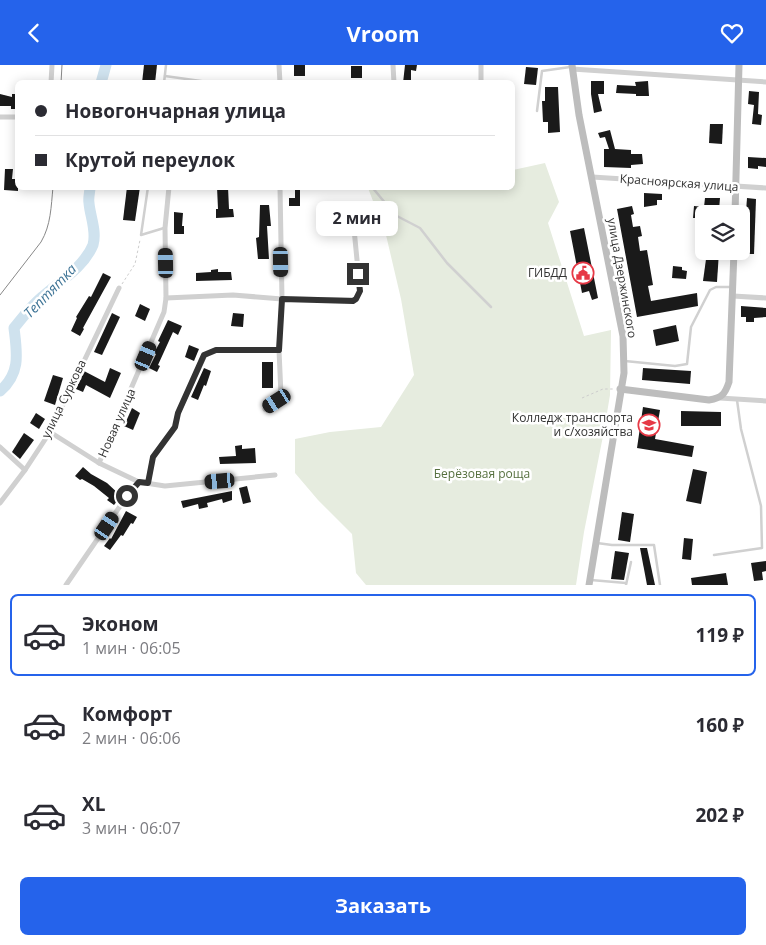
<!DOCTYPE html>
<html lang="ru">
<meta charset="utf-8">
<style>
:root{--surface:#fff;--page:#f2f2f3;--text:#2b2b33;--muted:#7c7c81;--line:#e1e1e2;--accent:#2563eb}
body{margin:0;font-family:"Open Sans",sans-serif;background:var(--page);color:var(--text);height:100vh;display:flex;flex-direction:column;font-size:19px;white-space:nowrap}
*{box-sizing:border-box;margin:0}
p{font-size:16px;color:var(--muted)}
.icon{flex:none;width:28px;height:28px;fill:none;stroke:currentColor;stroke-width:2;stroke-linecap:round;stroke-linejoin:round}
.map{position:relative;height:520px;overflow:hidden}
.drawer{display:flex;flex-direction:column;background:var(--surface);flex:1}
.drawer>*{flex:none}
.top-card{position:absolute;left:15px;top:15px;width:500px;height:110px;border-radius:8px;box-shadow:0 2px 12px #0003;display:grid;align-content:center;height:110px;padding:0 20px;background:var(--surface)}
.controls{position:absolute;left:695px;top:140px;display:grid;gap:10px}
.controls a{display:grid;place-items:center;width:55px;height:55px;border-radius:8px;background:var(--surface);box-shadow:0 2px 12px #0003;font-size:25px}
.end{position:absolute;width:22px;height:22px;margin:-11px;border:6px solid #333;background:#fff;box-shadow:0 0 0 2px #fff}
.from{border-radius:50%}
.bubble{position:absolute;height:35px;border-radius:8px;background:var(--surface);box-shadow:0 2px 12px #0003;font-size:16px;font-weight:700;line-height:35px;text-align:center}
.car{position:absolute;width:15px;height:30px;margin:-15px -8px;border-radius:6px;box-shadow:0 0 4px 1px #0007;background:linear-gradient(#222 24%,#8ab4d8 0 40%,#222 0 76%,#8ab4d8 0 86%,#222 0)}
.top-card b{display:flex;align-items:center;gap:18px;height:48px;font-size:19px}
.top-card b+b{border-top:1px solid var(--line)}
.top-card i{width:12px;height:12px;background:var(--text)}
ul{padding:9px 0 0;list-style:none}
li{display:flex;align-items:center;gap:15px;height:82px;margin:0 10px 8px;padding:0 10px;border:2px solid transparent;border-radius:8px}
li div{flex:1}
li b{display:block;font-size:19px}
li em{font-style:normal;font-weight:700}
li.active{border-color:var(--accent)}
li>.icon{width:45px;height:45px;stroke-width:1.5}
.action{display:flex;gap:10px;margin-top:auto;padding:10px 20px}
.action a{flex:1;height:58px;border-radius:8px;background:var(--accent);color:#fff;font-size:20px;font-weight:700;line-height:58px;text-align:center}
header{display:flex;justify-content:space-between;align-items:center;height:65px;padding:0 20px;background:var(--accent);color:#fff;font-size:22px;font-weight:700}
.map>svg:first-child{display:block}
</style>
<header><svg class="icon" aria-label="back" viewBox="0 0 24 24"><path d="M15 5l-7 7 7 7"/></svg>Vroom<svg class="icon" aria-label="heart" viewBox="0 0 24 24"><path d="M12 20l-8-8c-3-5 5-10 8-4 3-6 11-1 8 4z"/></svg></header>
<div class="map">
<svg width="766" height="520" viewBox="0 0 766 520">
<rect width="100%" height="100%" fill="#fff"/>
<path fill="#e6ecdf" d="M545 98 559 137 548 158 584 271 611 265 610 330 604 366 584 467 576 520H366L356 508 352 469 318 435 295 408V374L330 367 381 362 414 310 401 234 386 170 368 123 512 122 513 105Z"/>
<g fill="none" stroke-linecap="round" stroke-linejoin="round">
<g stroke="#cfe2ee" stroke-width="11">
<path d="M101 18 106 0"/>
<path d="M0 326C21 308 17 288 14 263 23 252 31 241 42 232 59 217 84 202 93 180 97 166 90 151 89 138 88 133 90 127 90 122"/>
</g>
</g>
<g fill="#1a1a1a">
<path d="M144 0H157L155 18H142Z"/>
<rect x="294" y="0" width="11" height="11"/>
<path d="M405 0H417L416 6 411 5V18H403Z"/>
<rect x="351" y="1" width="11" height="12"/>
<path d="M526 2 538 3 536 20 524 19Z"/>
<path d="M591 16H604V29H598L602 46 594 48 591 29Z"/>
<path d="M648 16 649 31H636V29L616 28 617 20 636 21 635 17Z"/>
<path d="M545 22H558L560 67 548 68V57H543L542 36H545Z"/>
<path d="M749 26 759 27 758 49 762 50 761 60 752 59 754 40 748 39Z"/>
<path d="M0 29 12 32V29H18V44H11V41H0Z"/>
<path d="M710 59H723L722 79 709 78Z"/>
<path d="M610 65 615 84 631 85V89H642L643 99 631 100V103L604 102V84H609L605 72 600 73 598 68Z"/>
<path d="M748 92 766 93V102L758 101V104L748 103Z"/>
<path d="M5 104H13L12 114H18V126L4 125Z"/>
<path d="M127 122H140L135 156 123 155Z"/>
<path d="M217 122H228L229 144H233L234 152 216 153V144H218Z"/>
<path d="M295 122H300V141H289V133H295Z"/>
<path d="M644 128 662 129V135H657V140L644 142Z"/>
<path d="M705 133H720L719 145H711V149H704V168H696V153H693L694 141 704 142Z"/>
<path d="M747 133 756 134 754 189H743Z"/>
<path d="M260 140H269L271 161H267L269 194H258L256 173 259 172Z"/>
<path d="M632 141 634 149 631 150 633 162 640 161 642 171 638 172 640 186 647 185 653 220 648 221 651 236 697 228 698 241 637 252 617 144Z"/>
<path d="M174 147 183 148 182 161H184V169H174Z"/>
<path d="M584 163 598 233 592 235 589 226 582 228 570 166Z"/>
<path d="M707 187H719L717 217 703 216Z"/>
<path d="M673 201 682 202V205L687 206 686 214 672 213Z"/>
<path d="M218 204V207H231L232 215 196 216V208L211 207V205Z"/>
<path d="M103 208 111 212 83 263 84 264 80 271 71 266 77 253 76 252 89 231 91 232Z"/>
<path d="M140 239 150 244 145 256 135 251Z"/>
<path d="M741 241 766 243V252L754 253V257H746V252H741Z"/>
<path d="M112 248 120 252 102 290 94 287Z"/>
<path d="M233 248 244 249 243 262 231 261Z"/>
<path d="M168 255 182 261 178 270 173 267 158 300 160 301 157 307 149 303 156 289 154 288 160 277 158 276Z"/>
<path d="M676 260 679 276 656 281 653 265Z"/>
<path d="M189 280 199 284 194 296 185 292Z"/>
<rect x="262" y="297" width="11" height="26"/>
<path d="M110 303 121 308 110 333 86 320 83 327 76 324 84 306 105 317Z"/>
<path d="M204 303 211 306 206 321 204 320 198 335 191 332Z"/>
<path d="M643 303 691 306 690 319 642 315Z"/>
<path d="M53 310 63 313 55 340 44 336Z"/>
<path d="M643 342 660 345 655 374 694 381 692 392 637 383Z"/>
<path d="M132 343 140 348 133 365 124 361Z"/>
<path d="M681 346 721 347V361H681Z"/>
<path d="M36 348 45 354 39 364 30 358Z"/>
<path d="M24 368 34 375 20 394 12 387Z"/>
<path d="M242 380V384L255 383 256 398 220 399 219 392 236 391 235 381Z"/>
<path d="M83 402 91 409 107 418 121 431 114 440 107 435 109 433 94 421 82 414 80 415 75 411Z"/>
<path d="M693 404 707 407 701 439 686 436Z"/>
<path d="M247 421 251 437 243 439 239 423Z"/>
<path d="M232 426V435L223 438 222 434 207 438 208 442 199 444 198 439 183 443 181 436Z"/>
<path d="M126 446 137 452 133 459 131 458 123 471 121 470 110 485 104 481 110 473 111 474Z"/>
<path d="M622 447 634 449 630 477 618 475Z"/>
<path d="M684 473 693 474 691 495 682 494Z"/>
<path d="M640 483H647L655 520H647Z"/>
<path d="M615 486 629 488 624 515 611 514Z"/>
<path d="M766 496V506L762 507 763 515 754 516 751 498Z"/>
<path d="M726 508 728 520H692L691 513Z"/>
</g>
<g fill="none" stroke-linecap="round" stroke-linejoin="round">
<g stroke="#cdcdcd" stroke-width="1" stroke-dasharray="2.5 2.5" stroke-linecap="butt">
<path d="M122 219 135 199 140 175"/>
<path d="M582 333 603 324H614"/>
</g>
<g stroke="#d0d0d0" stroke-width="2.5">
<path d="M165 11 215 18"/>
<path d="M164 18 166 0"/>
<path d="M537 46 542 6 570 2"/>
<path d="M148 122 141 170 164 163"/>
<path d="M372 122 395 150 420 163 447 198 491 242"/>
<path d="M625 296 675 301 687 299 691 262 710 225 716 222H732"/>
<path d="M597 478 612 480H654L660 520"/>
<path d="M714 490 762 483 761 441 741 364 737 335"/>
<path d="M591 515 626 518"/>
<path d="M626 520 631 497"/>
</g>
<g stroke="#d0d0d0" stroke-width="5">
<path d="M279 0 280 18"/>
<path d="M393 0 394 18"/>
<path d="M572 4 766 17"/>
<path d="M51 18 52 0"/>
<path d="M481 18V0"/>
<path d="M0 52H18"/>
<path d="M592 112 766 123"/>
<path d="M733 231 766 233"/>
<path d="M166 233 233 230 282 234 353 235 356 234 360 226 352 143"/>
<path d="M720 333 766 336"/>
<path d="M265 344 277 336 281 330 279 285 282 234 280 122"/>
<path d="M50 367 99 398 139 417 165 421 275 410"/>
<path d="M0 382 25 405"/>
<path d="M99 398 164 247 166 233 165 163 169 122"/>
<path d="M148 418 153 392 175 362 178 348 205 290 215 285H279"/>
<path d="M0 438 25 405 50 367 119 223"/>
<path d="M66 520 127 431 139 417"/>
</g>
<g stroke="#bdbdbd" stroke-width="7">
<path d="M572 0 579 50 623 271 624 308 589 520"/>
<path d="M735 149 739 0"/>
<path d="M620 324 709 335C722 333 725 329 729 317L734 186"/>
</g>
<g stroke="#888" stroke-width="1">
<path d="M61 18 62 0"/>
<path d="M0 230 41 177C51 160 51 142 53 122"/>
</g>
</g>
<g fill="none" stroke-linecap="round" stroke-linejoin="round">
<path stroke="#333" stroke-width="6" d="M127 431 139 417 148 418 153 392 175 362 178 348 204 290 216 285H279L282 234 353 236 356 234 360 226 358 209"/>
</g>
<defs>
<g id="civic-ring" transform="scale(1.125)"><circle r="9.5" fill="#fff" stroke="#e63946" stroke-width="1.5"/><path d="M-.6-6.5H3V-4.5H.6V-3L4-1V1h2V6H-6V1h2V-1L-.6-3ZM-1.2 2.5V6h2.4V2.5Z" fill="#e63946"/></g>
<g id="university-ring" transform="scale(1.125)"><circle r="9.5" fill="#fff" stroke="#e63946" stroke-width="1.5"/><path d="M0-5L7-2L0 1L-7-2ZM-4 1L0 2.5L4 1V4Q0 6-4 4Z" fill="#e63946"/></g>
</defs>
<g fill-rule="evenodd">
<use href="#civic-ring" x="583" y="208"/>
<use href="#university-ring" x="649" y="360"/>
</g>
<g text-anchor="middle" stroke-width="5" stroke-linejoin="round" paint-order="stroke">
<g font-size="12" fill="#333" stroke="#fff">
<text transform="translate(679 118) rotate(4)" y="4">Красноярская улица</text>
<text transform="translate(622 213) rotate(80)" y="4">улица Дзержинского</text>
<text transform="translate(64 334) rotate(-64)" y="4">улица Суркова</text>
<text transform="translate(117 358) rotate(-66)" y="4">Новая улица</text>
</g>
<g font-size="12" fill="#333" stroke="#fff" text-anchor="end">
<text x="567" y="212">ГИБДД</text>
<text x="633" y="357">Колледж транспорта<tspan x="633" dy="14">и с/хозяйства</tspan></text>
</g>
<g font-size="12" fill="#56703f" stroke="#fff">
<text x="482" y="413">Берёзовая роща</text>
</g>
<g font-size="14" font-style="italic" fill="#3f7597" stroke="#fff">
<text transform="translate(50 226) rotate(-46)" y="5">Тептятка</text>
</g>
</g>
</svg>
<div class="controls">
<a><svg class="icon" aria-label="layers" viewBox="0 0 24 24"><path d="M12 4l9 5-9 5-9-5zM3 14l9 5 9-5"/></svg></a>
</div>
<i class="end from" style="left:127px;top:431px"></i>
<i class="end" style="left:358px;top:209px"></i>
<div class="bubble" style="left:316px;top:136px;width:82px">2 мин</div>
<i class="car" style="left:281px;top:197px;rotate:179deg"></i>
<i class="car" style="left:166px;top:198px;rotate:359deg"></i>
<i class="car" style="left:146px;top:291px;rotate:23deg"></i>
<i class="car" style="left:277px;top:336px;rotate:237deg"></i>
<i class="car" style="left:220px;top:416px;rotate:265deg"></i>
<i class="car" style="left:107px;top:461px;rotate:34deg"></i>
<div class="top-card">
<b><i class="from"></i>Новогончарная улица</b>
<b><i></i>Крутой переулок</b>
</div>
</div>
<section class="drawer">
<ul>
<li class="active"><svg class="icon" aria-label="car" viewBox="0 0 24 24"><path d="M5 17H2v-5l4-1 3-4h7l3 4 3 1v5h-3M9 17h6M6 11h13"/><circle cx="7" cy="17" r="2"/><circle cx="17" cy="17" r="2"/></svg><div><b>Эконом</b><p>1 мин · 06:05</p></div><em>119 ₽</em></li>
<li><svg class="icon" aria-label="car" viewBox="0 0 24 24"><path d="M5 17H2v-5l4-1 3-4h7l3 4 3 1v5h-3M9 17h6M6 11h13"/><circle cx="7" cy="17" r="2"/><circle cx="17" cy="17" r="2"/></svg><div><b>Комфорт</b><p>2 мин · 06:06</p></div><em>160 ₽</em></li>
<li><svg class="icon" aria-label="car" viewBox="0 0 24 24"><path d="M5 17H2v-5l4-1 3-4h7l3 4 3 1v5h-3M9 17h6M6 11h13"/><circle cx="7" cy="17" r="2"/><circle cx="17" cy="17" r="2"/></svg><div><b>XL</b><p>3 мин · 06:07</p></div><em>202 ₽</em></li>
</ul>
<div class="action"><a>Заказать</a></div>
</section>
